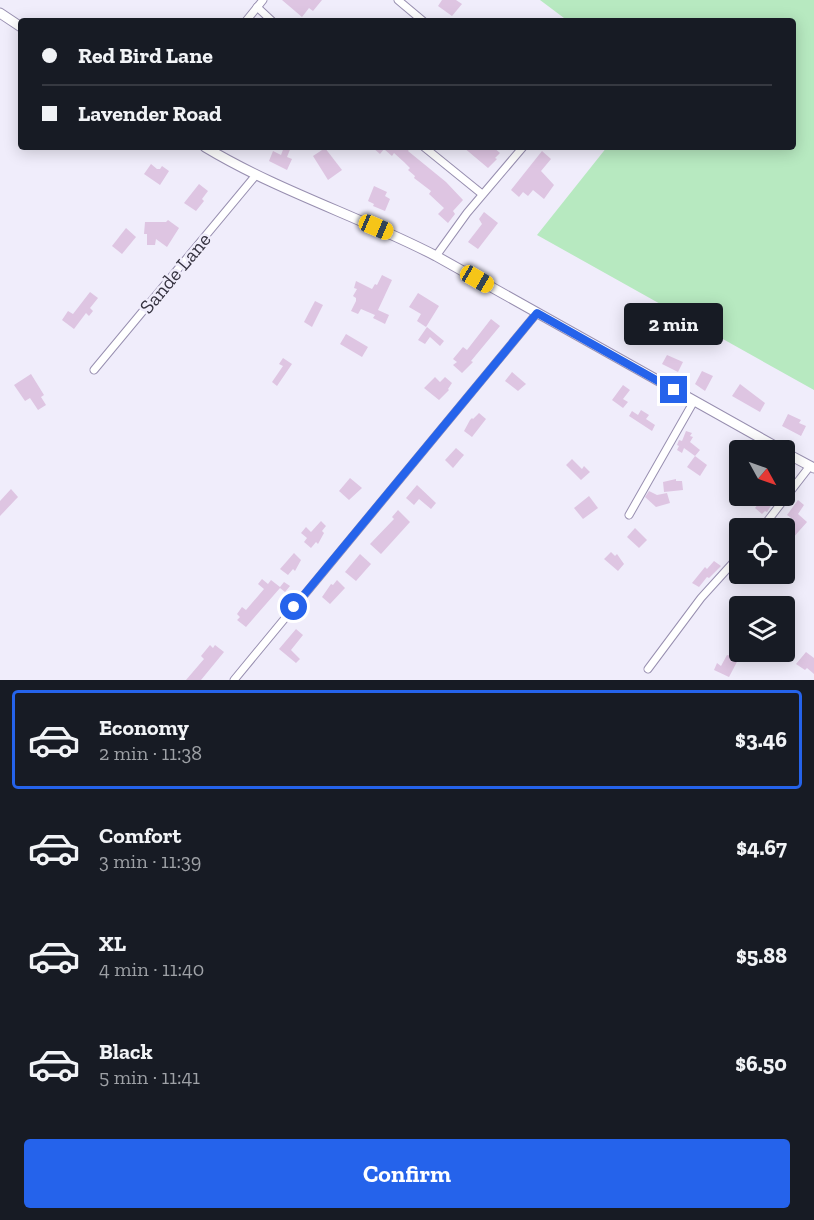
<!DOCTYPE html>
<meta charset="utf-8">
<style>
:root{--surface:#171b24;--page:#20242c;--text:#f1f3f6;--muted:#9ea1a6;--line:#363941;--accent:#2563eb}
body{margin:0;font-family:"Zilla Slab",serif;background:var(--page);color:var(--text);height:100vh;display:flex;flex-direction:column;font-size:22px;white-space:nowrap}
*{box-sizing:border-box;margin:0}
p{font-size:20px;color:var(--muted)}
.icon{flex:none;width:33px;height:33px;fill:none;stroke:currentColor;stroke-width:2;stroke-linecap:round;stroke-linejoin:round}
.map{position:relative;height:680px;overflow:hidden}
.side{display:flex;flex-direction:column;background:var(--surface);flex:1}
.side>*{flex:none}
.top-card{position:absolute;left:18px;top:18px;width:778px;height:132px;border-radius:6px;box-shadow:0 3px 15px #0003;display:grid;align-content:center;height:132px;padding:0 24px;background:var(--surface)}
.needle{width:39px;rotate:130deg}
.buttons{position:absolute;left:729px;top:440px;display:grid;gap:12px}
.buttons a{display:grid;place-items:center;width:66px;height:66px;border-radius:6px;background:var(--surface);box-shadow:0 3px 15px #0003;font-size:30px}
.end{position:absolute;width:27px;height:27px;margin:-14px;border:8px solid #2563eb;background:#fff;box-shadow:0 0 0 3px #fff}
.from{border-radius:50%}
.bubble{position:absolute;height:42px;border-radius:6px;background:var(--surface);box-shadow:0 3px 15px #0003;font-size:20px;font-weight:700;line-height:42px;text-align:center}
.car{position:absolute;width:18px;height:36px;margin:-18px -9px;border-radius:8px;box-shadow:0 0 4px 2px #0007;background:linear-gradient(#f5c518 24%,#345 0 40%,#f5c518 0 76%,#345 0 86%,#f5c518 0)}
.top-card b{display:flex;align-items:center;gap:21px;height:57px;font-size:22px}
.top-card b+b{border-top:2px solid var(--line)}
.top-card i{width:15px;height:15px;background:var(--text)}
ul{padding:10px 0 0;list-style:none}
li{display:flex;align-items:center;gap:18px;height:99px;margin:0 12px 9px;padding:0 12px;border:3px solid transparent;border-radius:6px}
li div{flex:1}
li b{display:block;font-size:22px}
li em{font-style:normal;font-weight:700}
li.selected{border-color:var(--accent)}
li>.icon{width:54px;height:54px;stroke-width:1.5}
.action{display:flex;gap:12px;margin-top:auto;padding:12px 24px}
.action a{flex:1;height:69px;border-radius:6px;background:var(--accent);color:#fff;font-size:24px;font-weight:700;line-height:69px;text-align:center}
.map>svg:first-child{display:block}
</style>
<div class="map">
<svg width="814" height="680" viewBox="0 0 814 680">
<rect width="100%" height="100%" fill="#f0edfb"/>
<path fill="#b7e9c0" d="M540 0H814V390L537 235 607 147H794V21H568Z"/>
<g fill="#dec5e2">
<path d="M282 0H322L313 11 309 8 302 17Z"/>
<path d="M442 0H456L462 4 452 16 438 6Z"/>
<path d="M284 147H291L287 157 292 159 287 170 269 161 273 151 281 155Z"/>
<path d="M372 147H411L408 151 446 182 463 200 453 211 455 214 448 223 438 214 444 208 429 194 431 191 414 178 415 176 408 170 410 168 404 162 394 153 392 156 384 149 380 154Z"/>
<path d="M463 147H493L500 153 495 158 497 159 488 168Z"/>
<path d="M325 148 342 170 328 180 313 156Z"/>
<path d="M542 151 551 159 541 171 554 185 544 199 533 190 528 196 523 192 519 197 511 190Z"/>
<path d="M151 164 157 169H160L162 166 169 171 160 185 144 174Z"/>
<path d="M199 184 208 191 202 199 204 201 196 211 184 203Z"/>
<path d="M374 186 387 192 385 196 390 199 385 211 373 206 374 204 368 201Z"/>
<path d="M484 212 498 223 478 249 468 242 482 224 479 219Z"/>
<path d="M168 220 179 228 167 247 156 239 155 245H147V234H144L145 222H166Z"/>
<path d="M126 228 136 237 122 254 112 246Z"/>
<path d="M382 275 392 280 378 310 389 315 385 324 373 318 375 315 361 309 358 314 351 311 356 301V298L353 296 357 289 354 288 356 281 372 289 375 284 377 285Z"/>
<path d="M90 292 98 298 90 308 93 311 89 316 86 313 74 329 62 320 68 311 73 314Z"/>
<path d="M418 293 439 306 426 327 417 321 421 314 409 307Z"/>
<path d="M315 301 323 305 312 327 304 322Z"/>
<path d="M491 319 500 326 471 361 473 362 462 373 453 365 457 362 453 359 463 347 467 350Z"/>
<path d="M427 327 444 341 440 346 430 337 425 344 418 340Z"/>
<path d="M346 334 368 347 362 357 340 344Z"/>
<path d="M667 355 683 362 678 372 662 364Z"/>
<path d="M283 358 292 364 277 386 272 382 283 366 279 364Z"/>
<path d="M702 371 713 376 705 391 695 384Z"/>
<path d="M512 372 526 384 518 391 505 381Z"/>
<path d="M31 374 44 395 41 397 46 405 38 410 30 398 25 401 14 385Z"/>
<path d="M435 377 440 382 445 377 452 383 448 389 449 390 439 400 424 388Z"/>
<path d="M740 384 765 403 760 412 732 396Z"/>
<path d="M623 385 630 390 623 399 628 402 623 408 612 400Z"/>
<path d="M641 410 649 415 646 419 655 425 652 431 629 416 632 411 638 415Z"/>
<path d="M479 413 486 419 472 437 464 431 470 420 472 418 473 419Z"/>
<path d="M788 414 801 420 799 423 806 426 801 436 782 426Z"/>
<path d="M686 431 692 433 690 436 693 437 690 442 700 450 695 456 684 448 682 453 677 450 679 446 677 445 679 440 682 441Z"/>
<path d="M456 448 464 455 453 468 445 460Z"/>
<path d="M695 456 707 465 700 476 687 467Z"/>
<path d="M572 459 582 469 584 466 590 472 581 480 566 465Z"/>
<path d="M350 478 362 488 349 500 339 491Z"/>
<path d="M676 479V481H682L683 490 664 492 663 482Z"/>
<path d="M417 485 436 503 431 509 419 499 414 505 406 498Z"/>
<path d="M11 489 18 497 0 516V501Z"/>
<path d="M649 491 657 495 667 493 670 503 656 507 645 497Z"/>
<path d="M765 495H778L767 512 765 511 762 514 755 508Z"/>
<path d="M589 496 598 508 583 519 574 508Z"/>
<path d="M798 500 804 505 798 514 807 522 784 548V534L794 523 792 522 794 520 787 515Z"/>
<path d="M398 510 410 522 381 554 370 544 394 519 392 517Z"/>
<path d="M321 521 326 526 322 531 324 533 318 544 316 542 311 548 304 542 307 538 301 533 306 527 311 532Z"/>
<path d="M635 528 647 540 639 548 627 537Z"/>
<path d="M611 552 615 556 617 554 624 564 618 571 604 559Z"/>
<path d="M294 553 301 560 295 571 293 569 288 575 280 569Z"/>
<path d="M360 554 371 564 356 581 345 572Z"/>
<path d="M714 561 721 566 709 578 707 577 699 587 692 583 705 567 707 569Z"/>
<path d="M262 579 268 584 271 580 280 587 284 582 290 586 285 592 280 588 246 627 237 620 240 617 237 614 242 607 246 610 264 589 258 584Z"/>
<path d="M337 580 345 588 330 604 322 597 331 584 333 585Z"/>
<path d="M296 629 303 635 291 650 300 659 296 663 279 649Z"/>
<path d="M210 645 213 648 215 645 224 652 201 680H186L204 659 201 656Z"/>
<path d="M806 652 814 658V674L807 668 805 670 796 664Z"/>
<path d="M727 655 739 658 729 677 714 670 717 663 721 666Z"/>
</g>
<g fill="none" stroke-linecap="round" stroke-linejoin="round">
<g stroke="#988fb0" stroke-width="9">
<g id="minor">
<path d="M398 0 423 21"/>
<path d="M257 7 272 21"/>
<path d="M246 21 263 0"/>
<path d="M424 147 482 194"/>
<path d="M436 256 467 213 523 147"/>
<path d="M94 370 256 175"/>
<path d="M629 515 694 401"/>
<path d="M762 528 810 466"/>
<path d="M648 669 701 598 740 555"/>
<path d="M234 680 537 313"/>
</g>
</g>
<g stroke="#988fb0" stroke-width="11">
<g id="tertiary">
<path d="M0 13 21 27"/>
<path d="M205 147C278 191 361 217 436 256L782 450"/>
<path d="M784 452 814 468"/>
</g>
</g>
<use href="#minor" stroke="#fff" stroke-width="7"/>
<use href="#tertiary" stroke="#fff" stroke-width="9"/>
</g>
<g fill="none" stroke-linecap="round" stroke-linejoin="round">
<path stroke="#2563eb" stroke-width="8" d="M294 607 537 313 674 390"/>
</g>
<g text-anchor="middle" stroke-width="5" stroke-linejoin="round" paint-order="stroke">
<g font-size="20" fill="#363340" stroke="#f0edfb">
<text transform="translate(175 273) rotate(-50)" y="7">Sande Lane</text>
</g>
</g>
</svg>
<div class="buttons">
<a><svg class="needle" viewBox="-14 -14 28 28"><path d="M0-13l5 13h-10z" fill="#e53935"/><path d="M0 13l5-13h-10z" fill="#9ea1a6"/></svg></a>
<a><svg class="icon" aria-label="locate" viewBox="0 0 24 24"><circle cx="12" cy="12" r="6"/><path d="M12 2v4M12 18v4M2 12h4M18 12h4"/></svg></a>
<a><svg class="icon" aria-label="layers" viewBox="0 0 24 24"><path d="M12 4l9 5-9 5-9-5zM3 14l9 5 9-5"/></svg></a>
</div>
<i class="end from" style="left:294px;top:607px"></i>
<i class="end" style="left:674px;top:390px"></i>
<div class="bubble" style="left:624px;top:303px;width:99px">2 min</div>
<i class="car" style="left:376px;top:227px;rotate:113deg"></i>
<i class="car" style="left:477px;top:279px;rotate:120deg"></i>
<div class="top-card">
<b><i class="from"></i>Red Bird Lane</b>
<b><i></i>Lavender Road</b>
</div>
</div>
<section class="side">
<ul>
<li class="selected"><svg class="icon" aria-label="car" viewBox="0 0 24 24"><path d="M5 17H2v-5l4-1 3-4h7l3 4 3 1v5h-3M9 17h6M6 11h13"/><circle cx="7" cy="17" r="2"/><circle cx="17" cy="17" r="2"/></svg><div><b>Economy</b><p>2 min · 11:38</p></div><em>$3.46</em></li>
<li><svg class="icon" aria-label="car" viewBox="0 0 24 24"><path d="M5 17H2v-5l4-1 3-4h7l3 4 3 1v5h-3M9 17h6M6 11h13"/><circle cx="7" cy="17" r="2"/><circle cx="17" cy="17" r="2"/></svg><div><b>Comfort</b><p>3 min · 11:39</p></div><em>$4.67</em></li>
<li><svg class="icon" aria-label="car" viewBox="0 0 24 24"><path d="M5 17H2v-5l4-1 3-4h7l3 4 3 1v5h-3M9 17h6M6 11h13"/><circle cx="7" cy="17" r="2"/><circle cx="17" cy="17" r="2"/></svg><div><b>XL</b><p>4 min · 11:40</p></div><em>$5.88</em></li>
<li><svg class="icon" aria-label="car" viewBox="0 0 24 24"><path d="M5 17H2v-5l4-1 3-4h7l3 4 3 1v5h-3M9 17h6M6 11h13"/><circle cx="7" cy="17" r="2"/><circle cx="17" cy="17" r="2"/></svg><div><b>Black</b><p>5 min · 11:41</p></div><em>$6.50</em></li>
</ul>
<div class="action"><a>Confirm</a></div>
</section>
